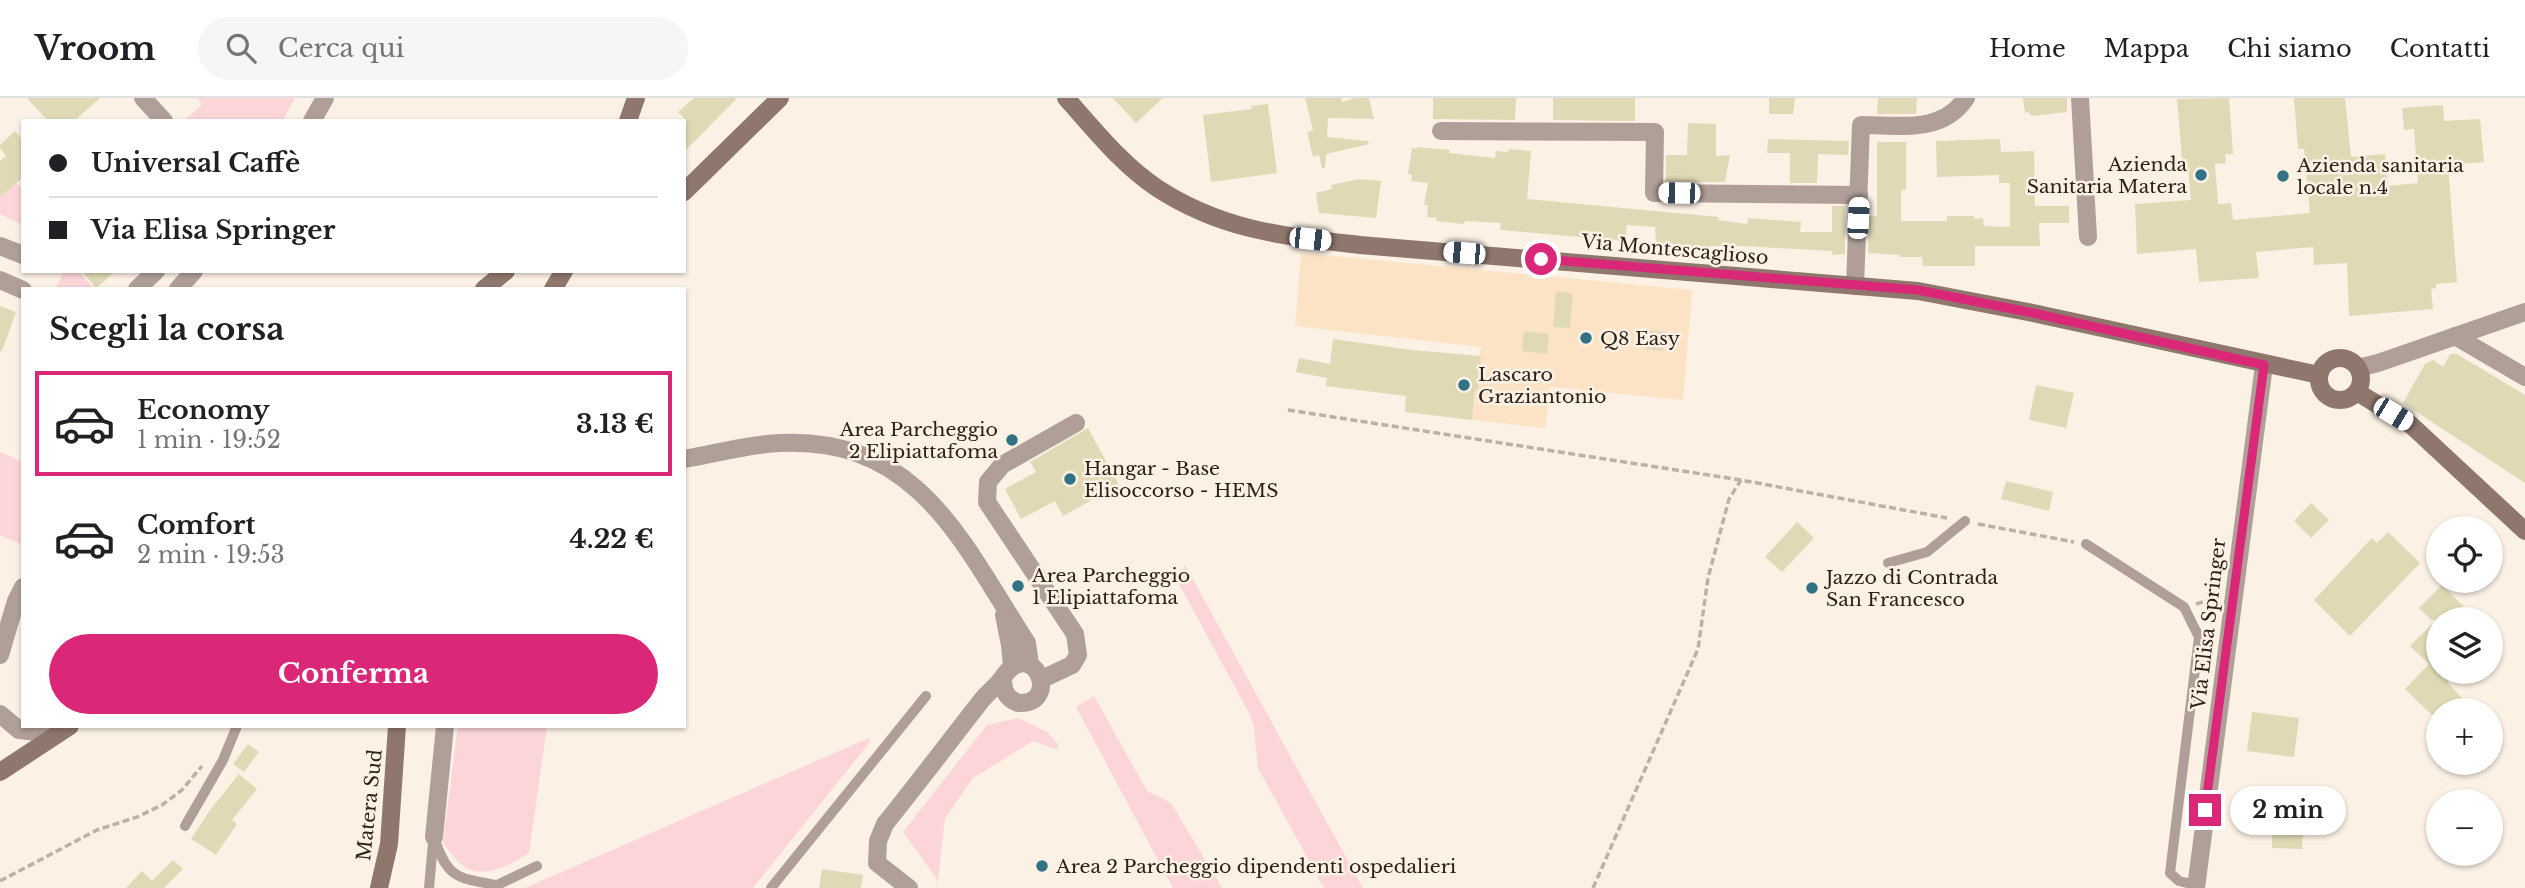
<!DOCTYPE html>
<html lang="it">
<meta charset="utf-8">
<style>
:root{--surface:#fff;--page:#f6f6f6;--text:#202124;--muted:#757577;--line:#e0e0e0;--accent:#db2777}
body{margin:0;font-family:"Libre Baskerville",serif;background:var(--page);color:var(--text);height:100vh;display:flex;flex-direction:column;font-size:26px;white-space:nowrap}
*{box-sizing:border-box;margin:0}
p{font-size:23px;color:var(--muted)}
.icon{flex:none;width:38px;height:38px;fill:none;stroke:currentColor;stroke-width:2;stroke-linecap:round;stroke-linejoin:round}
.map{position:relative;flex:1;overflow:hidden}
.drawer{position:absolute;left:21px;top:189px;width:665px;height:441px;display:flex;flex-direction:column;background:var(--surface);border-radius:0px;box-shadow:0 2px 5px #0004}
.drawer>*{flex:none}
.guide{position:absolute;left:21px;top:21px;width:665px;height:154px;border-radius:0px;box-shadow:0 2px 5px #0004;display:grid;align-content:center;height:154px;padding:0 28px;background:var(--surface)}
.controls{position:absolute;left:2426px;top:418px;display:grid;gap:14px}
.controls a{display:grid;place-items:center;width:77px;height:77px;border-radius:50%;background:var(--surface);box-shadow:0 2px 5px #0004;font-size:35px}
.end{position:absolute;width:32px;height:32px;margin:-16px;border:9px solid #db2777;background:#fff;box-shadow:0 0 0 4px #fff}
.from{border-radius:50%}
.bubble{position:absolute;height:49px;border-radius:24px;background:var(--surface);box-shadow:0 2px 5px #0004;font-size:23px;font-weight:700;line-height:49px;text-align:center}
.car{position:absolute;width:21px;height:42px;margin:-21px -10px;border-radius:9px;box-shadow:0 0 5px 2px #0007;background:linear-gradient(#fff 24%,#345 0 40%,#fff 0 76%,#345 0 86%,#fff 0)}
.guide b{display:flex;align-items:center;gap:24px;height:66px;font-size:26px}
.guide b+b{border-top:2px solid var(--line)}
.guide i{width:18px;height:18px;background:var(--text)}
ul{padding:0;list-style:none}
li{display:flex;align-items:center;gap:21px;height:105px;margin:0 14px 10px;padding:0 14px;border:4px solid transparent;border-radius:0px}
li div{flex:1}
li b{display:block;font-size:26px}
li em{font-style:normal;font-weight:700}
li.current{border-color:var(--accent)}
li>.icon{width:63px;height:63px;stroke-width:1.5}
h2{padding:0 28px;font-size:32px;line-height:84px}
.action{display:flex;gap:14px;margin-top:auto;padding:14px 28px}
.action a{flex:1;height:80px;border-radius:42px;background:var(--accent);color:#fff;font-size:28px;font-weight:700;line-height:80px;text-align:center}
header{display:flex;align-items:center;gap:42px;box-sizing:border-box;height:98px;padding:0 35px;background:var(--surface);border-bottom:2px solid var(--line)}
header strong{font-size:33px}
nav{display:flex;gap:38px;margin-inline-start:auto;font-size:24px}
.search{width:490px;height:63px;background:var(--page);display:flex;align-items:center;gap:18px;box-sizing:border-box;padding:0 24px;border-radius:38px;color:var(--muted);font-size:26px}
.map>svg:first-child{display:block}
</style>
<header>
<strong>Vroom</strong>
<div class="search"><svg class="icon" aria-label="search" viewBox="0 0 24 24"><circle cx="10" cy="10" r="6"/><path d="M15 15l6 6"/></svg>Cerca qui</div>
<nav><a>Home</a><a>Mappa</a><a>Chi siamo</a><a>Contatti</a></nav>
</header>
<div class="map">
<svg width="2525" height="790" viewBox="0 0 2525 790">
<rect width="100%" height="100%" fill="#fcf1e5"/>
<path fill="#fce3c6" d="M1301 155 1692 192 1683 302 1550 289 1545 330 1472 322 1481 249 1295 228Z"/>
<g fill="#fbd5d8">
<path d="M197 0H295L282 23H184L202 6Z"/>
<path d="M16 85 23 92V127L0 116V99Z"/>
<path d="M64 173H79L94 191H56Z"/>
<path d="M0 354 23 364V441L20 446 0 437Z"/>
<path d="M1185 467 1363 790H1324L1258 670 1254 629 1248 613 1179 486V478Z"/>
<path d="M1094 598 1147 693 1171 705 1222 790H1173L1076 609Z"/>
<path d="M1018 620 1047 634 1058 646V652L1033 643 973 680 945 720 937 790V781L903 734 987 627Z"/>
<path d="M458 628H547L529 755C511 766 482 784 461 766 455 761 449 752 443 745Z"/>
<path d="M869 640 870 644 753 790H525Z"/>
</g>
<g fill="#dfdab5">
<path d="M27 0H100L74 23H48Z"/>
<path d="M694 0H737L684 54V20L678 14Z"/>
<path d="M1113 0H1163L1136 25Z"/>
<path d="M1305 0H1341L1342 4 1355 0H1369L1374 21 1328 20 1327 39 1368 43 1369 46 1326 56 1325 70H1322L1319 57 1313 59 1307 34 1313 32Z"/>
<path d="M1433 0H1516L1515 22 1433 21Z"/>
<path d="M1553 0H1635V23L1553 22Z"/>
<path d="M1769 0H1795L1793 16H1769Z"/>
<path d="M1878 0H1917L1916 16H1877Z"/>
<path d="M2023 0H2067V14L2032 18 2028 14 2025 15Z"/>
<path d="M2229 0 2233 56H2225L2226 65 2215 66 2218 106 2231 105 2233 122 2310 115 2304 51H2298L2294 0H2345L2351 59 2385 56 2388 88 2418 85 2414 31 2404 32 2402 10 2443 7 2444 23 2480 21 2484 64 2448 67 2457 184 2436 186V190L2431 191 2433 211 2349 218 2347 165 2314 167 2313 149 2256 154 2259 180 2199 184 2196 151 2137 156 2135 106 2191 102 2187 61H2182L2177 1Z"/>
<path d="M1268 6 1277 75 1211 84 1203 17 1252 11 1251 8Z"/>
<path d="M1688 25 1716 26V58L1730 57 1725 84H1666V57H1687Z"/>
<path d="M15 33 23 43V79L0 99V63L6 58 0 50V47Z"/>
<path d="M1768 41 1849 43 1848 57 1818 56 1817 85H1790V55H1767Z"/>
<path d="M2000 41 2001 54 2034 53 2035 108H2069V125H2039L2040 148H1975V168H1923L1922 159H1900V157L1868 155 1869 118H1877V44H1906V92H1901V123H1947V118H1974V121L1983 120 1984 128 2010 129V85H1999V77L1937 79 1936 43Z"/>
<path d="M1417 49 1450 52 1449 55 1495 60 1496 53 1508 54 1509 51 1531 53 1527 101 1719 119 1718 122 1747 126 1748 120 1801 124 1800 134H1832V108H1845V156L1832 157V153L1741 148H1710V152L1659 148 1660 145H1656L1655 129 1627 127 1625 143 1500 132 1501 125 1465 123 1464 126 1436 123 1437 120 1427 119 1428 107H1424L1428 85 1411 83 1412 77 1408 76 1412 50 1417 51Z"/>
<path d="M1359 81 1381 83 1376 120 1319 115 1316 95 1332 91 1331 87Z"/>
<path d="M82 173H116L96 190Z"/>
<path d="M1556 194 1573 195 1570 230 1553 229Z"/>
<path d="M0 208 16 214 2 253H0Z"/>
<path d="M1647 232 1666 234 1663 253 1645 251Z"/>
<path d="M1524 233 1549 236 1547 256 1522 253Z"/>
<path d="M1333 241 1412 252 1481 258 1478 292H1475L1472 322 1405 314 1406 298 1326 288 1327 280 1296 274 1299 260 1330 266Z"/>
<path d="M2450 256H2457L2525 297V385L2403 305 2425 266 2433 262 2443 269Z"/>
<path d="M2036 287 2074 295 2066 330 2029 322Z"/>
<path d="M1088 330 1119 387 1063 418 1055 403 1021 421 1005 391 1036 374 1030 364Z"/>
<path d="M2006 383 2053 394 2049 413 2001 401Z"/>
<path d="M2311 405 2329 422 2311 440 2294 423Z"/>
<path d="M1797 424 1814 440 1782 474 1765 459Z"/>
<path d="M2388 434 2420 465 2350 538 2314 502 2372 440 2377 445Z"/>
<path d="M2442 487 2477 522H2438V574H2456L2447 584 2466 604 2457 612H2438V623L2405 591 2429 566 2410 548 2436 522H2431L2419 510Z"/>
<path d="M2252 614 2299 620 2294 659 2247 653Z"/>
<path d="M248 646 259 654 244 674 233 666Z"/>
<path d="M239 676 257 691 232 722 237 726 216 757 191 741 210 712Z"/>
<path d="M2272 731 2303 734 2302 751 2272 750Z"/>
<path d="M173 762 183 771 164 790H126L142 773 152 783Z"/>
<path d="M822 771 863 777 861 790H819Z"/>
</g>
<g fill="none" stroke-linecap="round" stroke-linejoin="round">
<g stroke="#bcb1a5" stroke-width="3.5" stroke-dasharray="7 3.5" stroke-linecap="butt">
<path d="M1288 312 1741 382 1947 420"/>
<path d="M1978 426 2074 444"/>
<path d="M2196 506 2216 500"/>
<path d="M0 783 97 732 137 719 162 707 182 692 202 668"/>
<path d="M1593 790 1698 551 1708 480 1729 401 1741 382"/>
</g>
<g stroke="#b09f99" stroke-width="10">
<path d="M2086 446 2184 509 2199 539 2170 775 2179 783 2196 787"/>
<path d="M1888 465 1927 454 1965 423"/>
<path d="M185 728 223 662 237 628"/>
<path d="M434 739C447 780 457 780 496 787"/>
<path d="M493 789 537 768"/>
<path d="M429 790 433 745"/>
<path d="M771 790 926 598"/>
</g>
<g stroke="#b09f99" stroke-width="18">
<path d="M143 0 164 23"/>
<path d="M2080 0 2088 139"/>
<path d="M312 23 325 0"/>
<path d="M1441 33 1655 34 1654 95 1859 97"/>
<path d="M0 148 23 157"/>
<path d="M0 182 23 192"/>
<path d="M1855 188 1861 27C1900 27 1942 36 1966 0"/>
<path d="M137 191 156 173"/>
<path d="M178 191 194 173"/>
<path d="M2455 238 2525 279"/>
<path d="M2358 270 2378 265 2525 214"/>
<path d="M684 361C715 356 748 346 780 345 918 338 963 446 1027 545L1030 567"/>
<path d="M1004 517 1010 547 1012 568"/>
<path d="M0 557 16 503 23 489"/>
<path d="M1042 581 1072 567 1078 557 1075 536 987 404 988 384 1002 367 1076 325"/>
<path d="M0 616 19 632 55 636"/>
<path d="M434 739 445 628"/>
<path d="M909 790 877 765 878 743 885 726C918 685 949 644 981 603 988 594 997 588 1003 579 1033 536 1063 607 1018 605 1006 600 1003 593 1003 580"/>
<path d="M2196 790 2264 267"/>
</g>
<g stroke="#8f776d" stroke-width="18">
<path d="M1066 0C1094 31 1122 67 1157 90 1223 133 1284 138 1360 147L1918 193 2033 215 2319 277"/>
<path d="M628 23 636 0"/>
<path d="M684 94 780 0"/>
<path d="M484 191 506 173"/>
<path d="M553 191 564 173"/>
<circle cx="2340" cy="281" r="21"/>
<path d="M2357 294 2411 327 2525 433"/>
<path d="M0 674 70 628"/>
<path d="M379 790 389 746 397 628"/>
</g>
</g>
<g fill="none" stroke-linecap="round" stroke-linejoin="round">
<path stroke="#db2777" stroke-width="9" d="M1541 161 1918 192 2033 215 2264 267 2205 712"/>
</g>
<g fill="#317285" stroke="#fcf1e5" stroke-width="2.5">
<circle cx="2201" cy="77" r="7"/>
<circle cx="2283" cy="78" r="7"/>
<circle cx="1586" cy="240" r="7"/>
<circle cx="1464" cy="287" r="7"/>
<circle cx="1012" cy="342" r="7"/>
<circle cx="1070" cy="381" r="7"/>
<circle cx="1018" cy="488" r="7"/>
<circle cx="1812" cy="490" r="7"/>
<circle cx="1042" cy="768" r="7"/>
</g>
<g text-anchor="middle" stroke-width="5" stroke-linejoin="round" paint-order="stroke">
<g font-size="19" fill="#2c2317" stroke="#fcf1e5" text-anchor="start">
<text x="2187" y="73" text-anchor="end">Azienda<tspan x="2187" dy="22">Sanitaria Matera</tspan></text>
<text x="2297" y="74">Azienda sanitaria<tspan x="2297" dy="22">locale n.4</tspan></text>
<text x="1600" y="247">Q8 Easy</text>
<text x="1478" y="283">Lascaro<tspan x="1478" dy="22">Graziantonio</tspan></text>
<text x="998" y="338" text-anchor="end">Area Parcheggio<tspan x="998" dy="22">2 Elipiattafoma</tspan></text>
<text x="1084" y="377">Hangar - Base<tspan x="1084" dy="22">Elisoccorso - HEMS</tspan></text>
<text x="1032" y="484">Area Parcheggio<tspan x="1032" dy="22">1 Elipiattafoma</tspan></text>
<text x="1826" y="486">Jazzo di Contrada<tspan x="1826" dy="22">San Francesco</tspan></text>
<text x="1056" y="775">Area 2 Parcheggio dipendenti ospedalieri</text>
</g>
<g font-size="19" fill="#2c2317" stroke="#fcf1e5">
<text transform="translate(1675 151) rotate(5)" y="7">Via Montescaglioso</text>
<text transform="translate(2208 526) rotate(-83)" y="7">Via Elisa Springer</text>
<text transform="translate(369 707) rotate(-84)" y="7">Matera Sud</text>
</g>
</g>
</svg>
<div class="controls">
<a><svg class="icon" aria-label="locate" viewBox="0 0 24 24"><circle cx="12" cy="12" r="6"/><path d="M12 2v4M12 18v4M2 12h4M18 12h4"/></svg></a>
<a><svg class="icon" aria-label="layers" viewBox="0 0 24 24"><path d="M12 4l9 5-9 5-9-5zM3 14l9 5 9-5"/></svg></a>
<a>+</a>
<a>−</a>
</div>
<i class="end from" style="left:1541px;top:161px"></i>
<i class="end" style="left:2205px;top:712px"></i>
<div class="bubble" style="left:2230px;top:688px;width:116px">2 min</div>
<i class="car" style="left:1679px;top:95px;rotate:271deg"></i>
<i class="car" style="left:1858px;top:120px;rotate:3deg"></i>
<i class="car" style="left:1310px;top:141px;rotate:96deg"></i>
<i class="car" style="left:1464px;top:155px;rotate:275deg"></i>
<i class="car" style="left:2393px;top:316px;rotate:121deg"></i>
<div class="guide">
<b><i class="from"></i>Universal Caffè</b>
<b><i></i>Via Elisa Springer</b>
</div>
<section class="drawer">
<h2>Scegli la corsa</h2>
<ul>
<li class="current"><svg class="icon" aria-label="car" viewBox="0 0 24 24"><path d="M5 17H2v-5l4-1 3-4h7l3 4 3 1v5h-3M9 17h6M6 11h13"/><circle cx="7" cy="17" r="2"/><circle cx="17" cy="17" r="2"/></svg><div><b>Economy</b><p>1 min · 19:52</p></div><em>3.13 €</em></li>
<li><svg class="icon" aria-label="car" viewBox="0 0 24 24"><path d="M5 17H2v-5l4-1 3-4h7l3 4 3 1v5h-3M9 17h6M6 11h13"/><circle cx="7" cy="17" r="2"/><circle cx="17" cy="17" r="2"/></svg><div><b>Comfort</b><p>2 min · 19:53</p></div><em>4.22 €</em></li>
</ul>
<div class="action"><a>Conferma</a></div>
</section>
</div>
